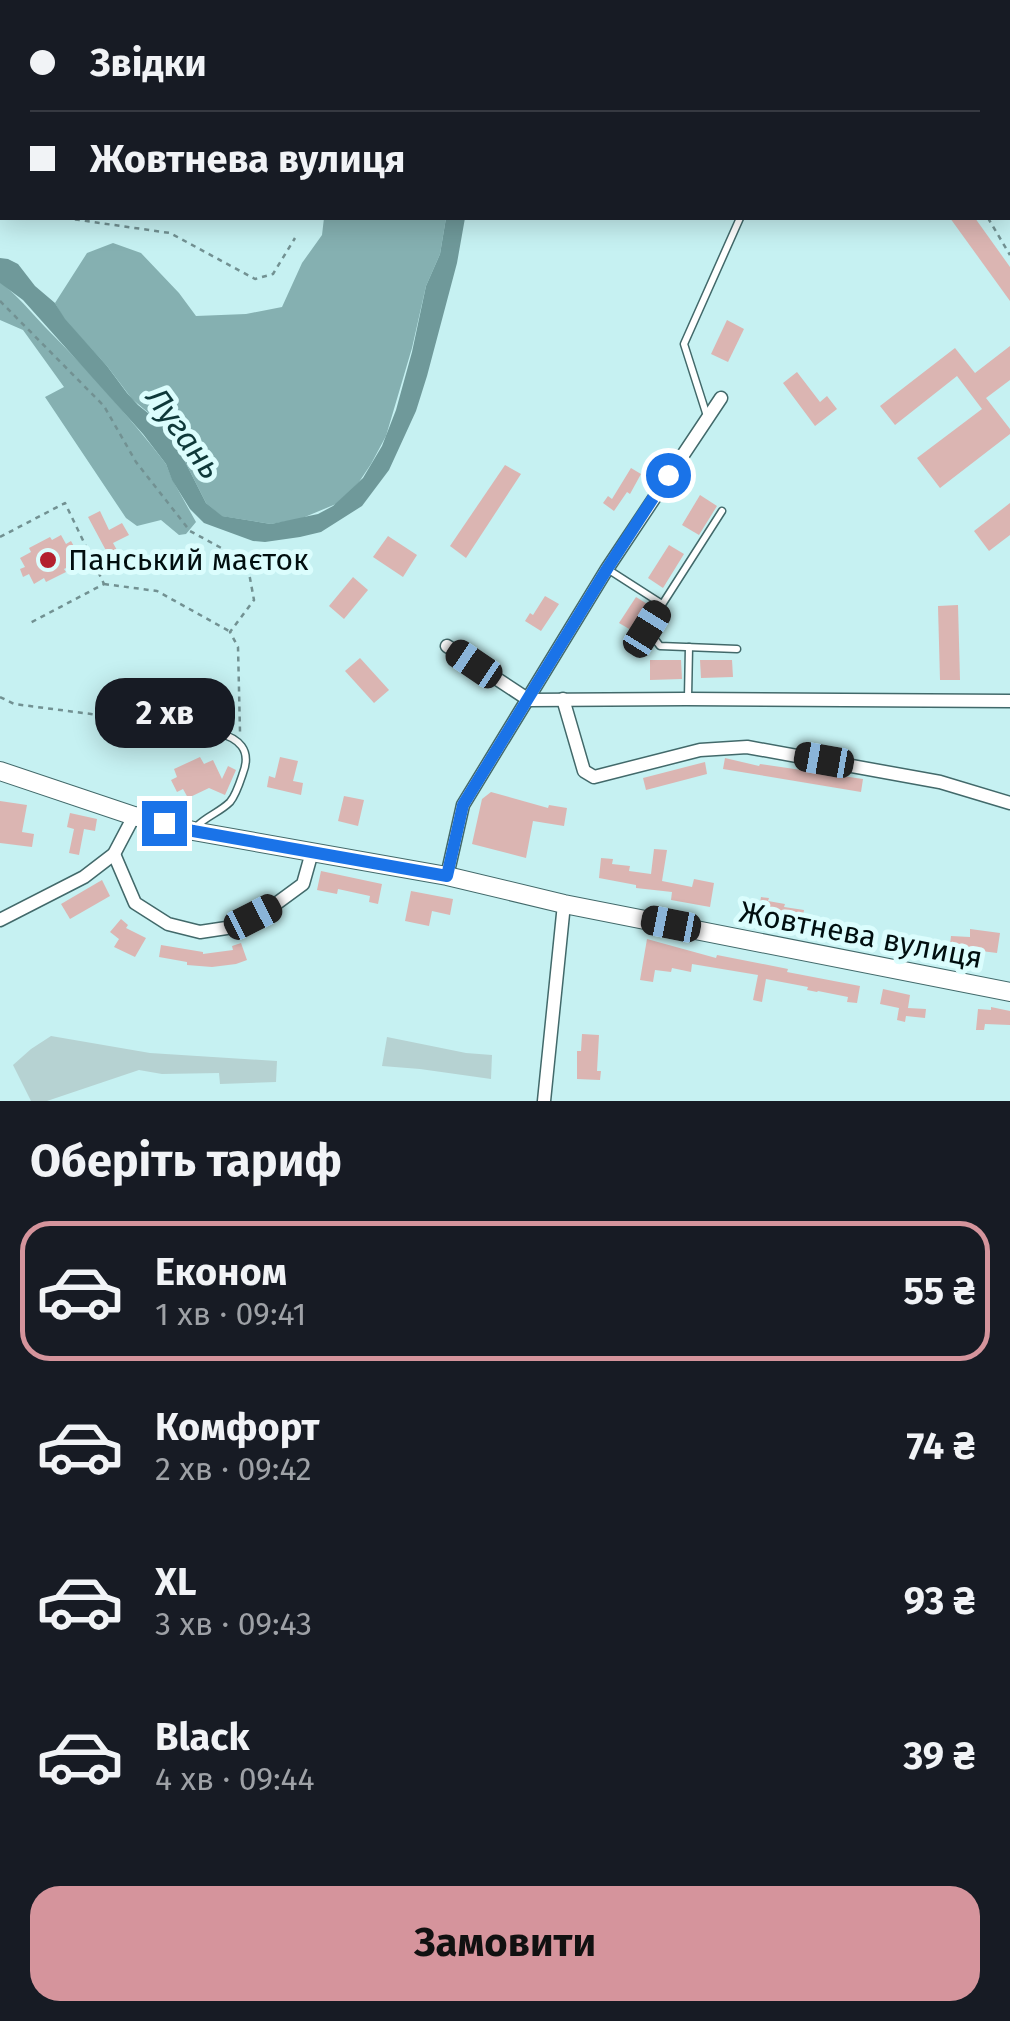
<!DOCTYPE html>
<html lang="uk">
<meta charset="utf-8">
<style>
:root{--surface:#171b24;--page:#20242c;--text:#f1f3f6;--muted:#9ea1a6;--line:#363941;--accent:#d5949c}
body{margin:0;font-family:"Fira Sans",sans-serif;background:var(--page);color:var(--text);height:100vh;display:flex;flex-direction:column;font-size:38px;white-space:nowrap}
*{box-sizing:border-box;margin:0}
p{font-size:32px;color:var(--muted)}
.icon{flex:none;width:55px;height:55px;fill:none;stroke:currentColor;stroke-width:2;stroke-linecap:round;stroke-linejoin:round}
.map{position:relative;height:1101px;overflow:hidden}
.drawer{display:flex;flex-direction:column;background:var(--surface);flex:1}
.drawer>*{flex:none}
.top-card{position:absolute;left:0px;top:0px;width:1010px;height:220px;box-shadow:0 5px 25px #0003;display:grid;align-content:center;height:220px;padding:0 30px;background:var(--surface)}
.end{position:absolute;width:45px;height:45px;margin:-22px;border:12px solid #1a73e8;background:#fff;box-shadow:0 0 0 5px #fff}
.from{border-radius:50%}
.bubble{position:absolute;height:70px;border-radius:30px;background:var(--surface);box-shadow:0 5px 25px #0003;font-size:32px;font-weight:700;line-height:70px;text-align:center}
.car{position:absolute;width:30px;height:60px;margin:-30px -15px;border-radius:12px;box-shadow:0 0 8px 2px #0007;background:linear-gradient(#222 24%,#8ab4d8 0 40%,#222 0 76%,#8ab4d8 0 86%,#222 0)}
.top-card b{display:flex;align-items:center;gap:35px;height:95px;font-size:38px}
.top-card b+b{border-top:2px solid var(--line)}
.top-card i{width:25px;height:25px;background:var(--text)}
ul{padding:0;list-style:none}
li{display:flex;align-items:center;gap:30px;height:140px;margin:0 20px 15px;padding:0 10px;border:5px solid transparent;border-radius:30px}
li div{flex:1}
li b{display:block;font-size:38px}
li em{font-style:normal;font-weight:700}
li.current{border-color:var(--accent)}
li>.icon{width:90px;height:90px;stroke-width:1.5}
h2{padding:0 30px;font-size:45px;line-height:120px}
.cta{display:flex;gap:20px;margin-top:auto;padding:20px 30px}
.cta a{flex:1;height:115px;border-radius:30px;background:var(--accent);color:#111;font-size:40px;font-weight:700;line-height:115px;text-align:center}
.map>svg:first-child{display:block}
</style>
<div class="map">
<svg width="1010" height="1101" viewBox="0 0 1010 1101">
<rect width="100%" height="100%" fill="#c6f1f2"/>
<g fill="#b6d2d2">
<path d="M51 1036 150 1053 277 1061 276 1082 220 1084 219 1073 162 1074 139 1070 47 1101H31L13 1065 31 1049Z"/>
<path d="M387 1037 466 1053 492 1055 491 1079 420 1069 382 1066Z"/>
</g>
<g fill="#85b0b1">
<path d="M0 0H428V2H2V131L0 124Z"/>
<path d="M324 218H446L440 254 426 286 412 348 386 436 371 464 359 482 336 504 300 519 271 524 221 516 206 503 169 430 132 399 107 366 64 319 55 303 87 253 113 243 141 253 179 293 196 316 246 314 282 307 302 263 322 235Z"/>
<path d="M0 282C18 296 30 311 45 327 88 370 129 416 166 464L172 479 196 522 186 534 179 535 161 520 137 526 126 518 45 397 64 387 23 330 0 320Z"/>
</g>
<path fill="#6f999a" d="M446 218H465L457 263 427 376 416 411 389 470 362 506 321 532 300 537 265 542 253 541 204 523 190 509 172 480 166 464 143 434 23 300 0 283V258L8 259 18 264 35 286 55 303 65 319 107 366 127 393 138 405 169 430 206 503 222 516 271 524 318 514 333 506 363 478 382 446 396 410 412 352 426 286 440 254Z"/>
<g fill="#dbb5b2">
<path d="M950 218H975L1010 267V301Z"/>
<path d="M727 320 744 329 728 362 711 354Z"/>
<path d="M1010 346V380L986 398 1010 429V434L940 488 917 458 982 409 957 376 895 425 880 406 955 348 975 373Z"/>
<path d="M797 372 820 402 827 396 837 409 815 426 783 383Z"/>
<path d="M505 465 521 474 466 558 450 546Z"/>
<path d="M631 468 641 474 630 494 627 492 614 511 603 503 608 496 612 499Z"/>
<path d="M700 495 717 506 699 535 682 525Z"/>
<path d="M1010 503V535L989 551 974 531Z"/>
<path d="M100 511 109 530 122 523 129 535 113 543 127 568 118 573 88 517Z"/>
<path d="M61 535 66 544 71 541 76 550 70 553 76 563 64 569 66 572 46 582 44 578 34 584 29 574 23 577 20 569 25 567 20 558 31 552 29 548 50 537 52 540Z"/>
<path d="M388 536 417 555 403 577 373 557Z"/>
<path d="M669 545 684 554 663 588 648 578Z"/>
<path d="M353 577 368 590 344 619 329 606Z"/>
<path d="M545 596 559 604 541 631 525 621 530 613 533 615Z"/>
<path d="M636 597 652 607 636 633 619 623Z"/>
<path d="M958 605 960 680H940L938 606Z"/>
<path d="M360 658 389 690 374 703 345 671Z"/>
<path d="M650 660H681L682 679 650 680Z"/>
<path d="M700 660H732L733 677 701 678Z"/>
<path d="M200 757 204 764 213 760 222 779 228 766 236 770 225 795 209 788 188 798 183 789 177 792 171 780 177 777 174 769Z"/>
<path d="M280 757 298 761 293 781 303 783 301 795 267 787 269 776 275 778Z"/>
<path d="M725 758 759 766 760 764 863 779 861 792 723 769Z"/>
<path d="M705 762 707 774 646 790 643 778Z"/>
<path d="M491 792 548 808 549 805 567 808 564 826 533 821 526 858 472 844 482 799Z"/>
<path d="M344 796 364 800 358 826 338 821Z"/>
<path d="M0 801 27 805 22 832 34 834 32 847 0 843Z"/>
<path d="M70 813 97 819 95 831 84 829 79 855 69 853 74 829 67 827Z"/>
<path d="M654 849 667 850 662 881 692 887 694 879 714 883 710 907 671 900 672 892 636 888V885L599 878 601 858 613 859 612 864 630 866 629 871 651 874Z"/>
<path d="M321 871 382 884 378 904 369 902 370 896 338 889 337 894 317 890Z"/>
<path d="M102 880 110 896 70 919 61 904Z"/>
<path d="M411 891 453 899 450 915 432 911 429 926 405 921Z"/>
<path d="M761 897 769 898 768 901 785 904 784 907 804 910 801 927 765 919V921L757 920Z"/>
<path d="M121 919 128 925 126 928 146 938 135 957 114 947 119 939 110 932Z"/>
<path d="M970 929 1000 933 997 953 958 948 957 955 949 954 951 936 970 937Z"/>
<path d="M647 939 716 958 717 955 788 969 787 972 860 986 857 1003 847 1002 848 997 818 991 817 992 807 990 808 987 766 979 762 1002 753 1000 758 975 692 964 691 972 672 968 671 972 655 970 653 982 640 980Z"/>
<path d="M241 943 247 960 236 964 212 967 187 965V962L159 957 161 945 203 952V954L233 950 232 946Z"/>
<path d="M883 989 910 995 908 1008 926 1009 925 1018 906 1016 905 1022 897 1020 899 1008 880 1004Z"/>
<path d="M991 1007 1010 1011V1025L985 1024 984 1030H976L978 1009 991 1010Z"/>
<path d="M582 1034 599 1035 597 1071H601L600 1080 577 1079V1051H581Z"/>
</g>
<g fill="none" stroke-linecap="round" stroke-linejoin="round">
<g stroke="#42696a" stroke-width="9">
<g id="lane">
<path d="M707 416 684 344 740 218"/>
<path d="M609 570 662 604"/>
<path d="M647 629 660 646 737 649"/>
<path d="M642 636 722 511"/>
<path d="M688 697 689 647"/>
<path d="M161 729C188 728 261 726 243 773 240 782 236 795 230 802 220 812 207 816 197 826"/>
</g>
</g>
<g stroke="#42696a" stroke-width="15">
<g id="street">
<path d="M447 646 529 700 686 699 1010 701"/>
<path d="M563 699 584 771 594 777 700 750 747 747 940 782 1010 803"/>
<path d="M114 854 135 903 168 924 200 932 233 927 273 906 303 884 312 852"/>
<path d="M447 876 463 805 607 569 721 398"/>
<path d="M0 920 84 877 114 854 134 816"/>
<path d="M544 1101 564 904"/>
</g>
</g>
<g stroke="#42696a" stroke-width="20">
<path id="secondary" d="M0 771 134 816 193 831 447 876 564 904 1010 992"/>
</g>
<g stroke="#729192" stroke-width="2.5" stroke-dasharray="5 5" stroke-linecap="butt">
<path d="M853 0 855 2"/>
<path d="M0 1 1 0"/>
<path d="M0 202 2 203"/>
<path d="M65 218 170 233 255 279 273 274 295 238"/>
<path d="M988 218 1010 255"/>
<path d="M0 301 104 406 136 462 190 531 247 562 254 600 230 632 238 647 240 732"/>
<path d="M0 537 65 503 104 584 28 624"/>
<path d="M104 584 157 591 229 631"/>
<path d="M0 697 14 704 91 714 155 728"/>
</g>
<use href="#lane" stroke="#fff" stroke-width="6"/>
<use href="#street" stroke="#fff" stroke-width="12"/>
<use href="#secondary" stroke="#fff" stroke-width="18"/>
</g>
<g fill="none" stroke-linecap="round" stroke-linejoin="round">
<path stroke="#1a73e8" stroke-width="12" d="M164 823 193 831 447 876 463 805 607 569 668 475"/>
</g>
<circle fill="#b3212e" stroke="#dbfdfd" stroke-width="4" cx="48" cy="560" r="10"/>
<g text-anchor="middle" stroke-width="10" stroke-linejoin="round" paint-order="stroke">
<g font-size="30" fill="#010e0f" stroke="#dbfdfd" text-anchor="start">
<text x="68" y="570">Панський маєток</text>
</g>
<g font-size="30" fill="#010e0f" stroke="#dbfdfd">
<text transform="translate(861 935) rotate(11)" y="10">Жовтнева вулиця</text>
</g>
<g font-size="32" font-style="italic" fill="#0e3839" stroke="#dbfdfd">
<text transform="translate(184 433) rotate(54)" y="11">Лугань</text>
</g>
</g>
</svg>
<i class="end from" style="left:668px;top:475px"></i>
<i class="end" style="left:164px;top:823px"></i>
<div class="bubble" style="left:95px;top:678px;width:140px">2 хв</div>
<i class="car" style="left:647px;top:629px;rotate:32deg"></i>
<i class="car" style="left:474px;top:664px;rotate:304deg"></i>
<i class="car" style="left:824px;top:760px;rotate:280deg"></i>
<i class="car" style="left:253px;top:917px;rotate:63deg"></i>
<i class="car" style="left:671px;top:924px;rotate:281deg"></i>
<div class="top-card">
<b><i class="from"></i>Звідки</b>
<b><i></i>Жовтнева вулиця</b>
</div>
</div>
<section class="drawer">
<h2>Оберіть тариф</h2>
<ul>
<li class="current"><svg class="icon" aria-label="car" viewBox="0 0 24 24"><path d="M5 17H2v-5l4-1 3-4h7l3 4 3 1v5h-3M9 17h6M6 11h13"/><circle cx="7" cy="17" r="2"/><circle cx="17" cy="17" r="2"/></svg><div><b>Економ</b><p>1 хв · 09:41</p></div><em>55 ₴</em></li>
<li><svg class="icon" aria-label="car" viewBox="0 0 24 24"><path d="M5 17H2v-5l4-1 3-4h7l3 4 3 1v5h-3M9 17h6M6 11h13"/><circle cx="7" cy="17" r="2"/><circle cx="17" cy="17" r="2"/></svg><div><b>Комфорт</b><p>2 хв · 09:42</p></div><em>74 ₴</em></li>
<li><svg class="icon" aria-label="car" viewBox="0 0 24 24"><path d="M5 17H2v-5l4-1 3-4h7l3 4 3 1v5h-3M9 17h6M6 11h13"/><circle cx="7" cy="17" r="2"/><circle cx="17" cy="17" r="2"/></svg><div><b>XL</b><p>3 хв · 09:43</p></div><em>93 ₴</em></li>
<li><svg class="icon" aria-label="car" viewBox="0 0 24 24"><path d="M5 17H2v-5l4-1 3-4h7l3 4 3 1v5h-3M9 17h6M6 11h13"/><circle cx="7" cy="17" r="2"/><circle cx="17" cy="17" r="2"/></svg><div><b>Black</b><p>4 хв · 09:44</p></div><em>39 ₴</em></li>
</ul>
<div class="cta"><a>Замовити</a></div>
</section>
